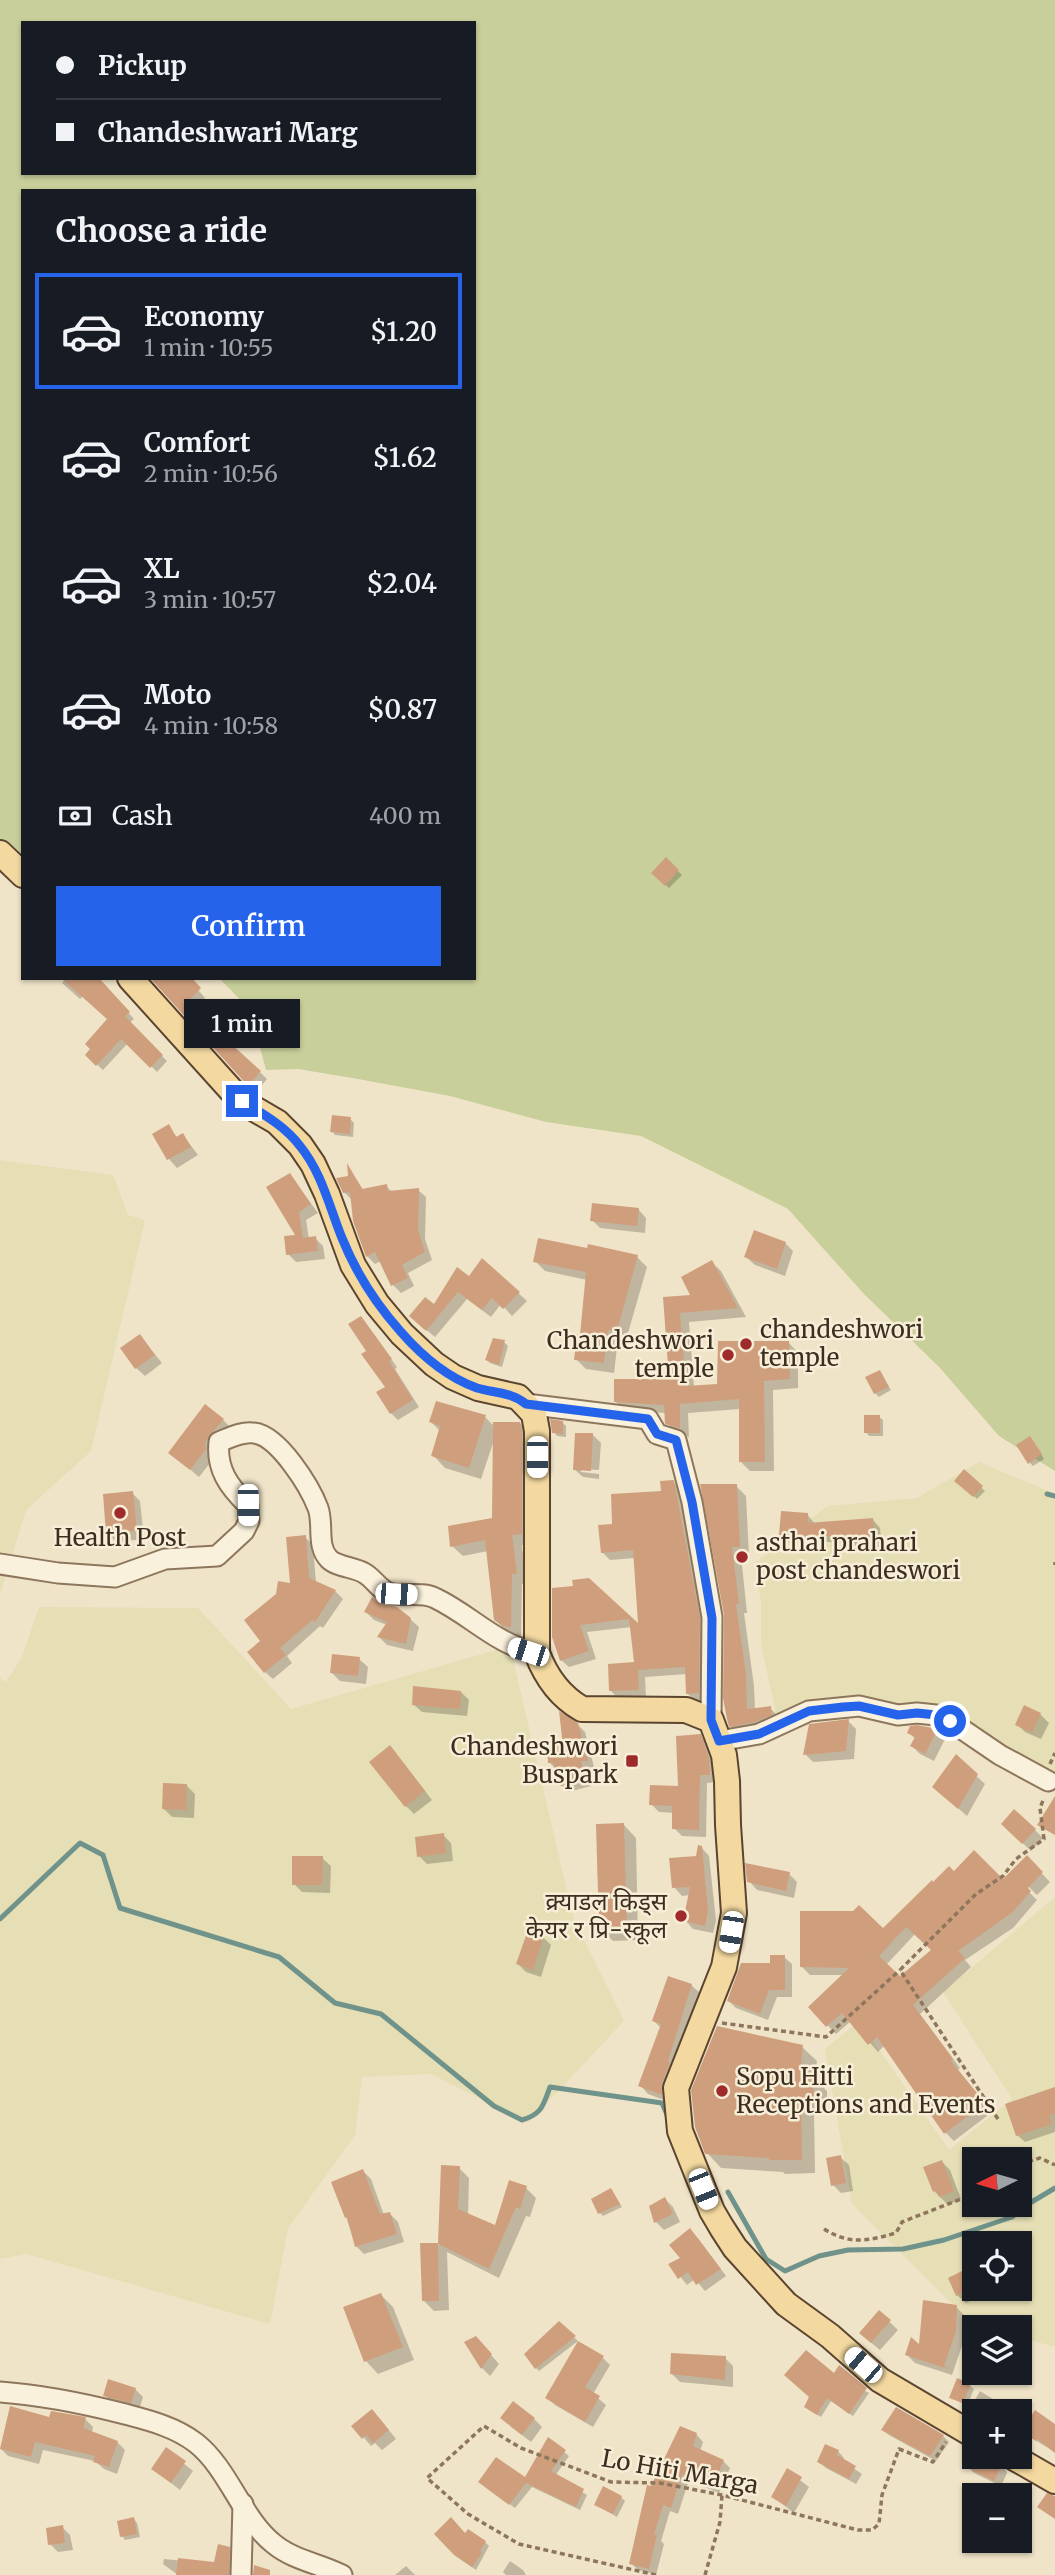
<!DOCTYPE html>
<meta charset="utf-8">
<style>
:root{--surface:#171b24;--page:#242831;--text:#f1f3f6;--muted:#9ea1a6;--line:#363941;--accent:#2563eb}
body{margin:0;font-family:Merriweather,"Noto Sans Devanagari",serif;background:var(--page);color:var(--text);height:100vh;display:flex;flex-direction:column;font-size:26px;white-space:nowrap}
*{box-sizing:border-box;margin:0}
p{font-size:23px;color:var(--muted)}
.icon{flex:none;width:38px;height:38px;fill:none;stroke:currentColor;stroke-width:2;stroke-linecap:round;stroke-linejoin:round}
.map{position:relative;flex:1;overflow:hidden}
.details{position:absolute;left:21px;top:189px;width:455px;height:791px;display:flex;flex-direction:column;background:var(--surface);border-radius:0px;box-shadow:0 2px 5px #0004}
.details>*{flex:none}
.top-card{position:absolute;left:21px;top:21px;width:455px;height:154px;border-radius:0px;box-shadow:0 2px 5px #0004;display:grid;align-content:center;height:154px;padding:0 35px;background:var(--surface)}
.needle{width:46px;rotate:265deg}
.buttons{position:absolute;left:962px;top:2147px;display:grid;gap:14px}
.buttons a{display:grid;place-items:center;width:70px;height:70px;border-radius:0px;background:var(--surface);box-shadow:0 2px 5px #0004;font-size:35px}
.end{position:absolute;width:32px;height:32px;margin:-16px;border:9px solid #2563eb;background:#fff;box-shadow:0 0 0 4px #fff}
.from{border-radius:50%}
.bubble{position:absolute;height:49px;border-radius:0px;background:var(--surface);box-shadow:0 2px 5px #0004;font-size:23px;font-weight:600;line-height:49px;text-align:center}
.car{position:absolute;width:21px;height:42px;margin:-21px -10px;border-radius:9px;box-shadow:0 0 5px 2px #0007;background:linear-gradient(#fff 24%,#345 0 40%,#fff 0 76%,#345 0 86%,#fff 0)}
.top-card b{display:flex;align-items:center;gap:24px;height:66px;font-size:26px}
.top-card b+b{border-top:2px solid var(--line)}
.top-card i{width:18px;height:18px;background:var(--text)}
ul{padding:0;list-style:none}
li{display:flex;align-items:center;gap:21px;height:116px;margin:0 14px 10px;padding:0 21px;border:4px solid transparent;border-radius:0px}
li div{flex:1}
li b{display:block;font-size:26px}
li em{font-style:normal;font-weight:600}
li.selected{border-color:var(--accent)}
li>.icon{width:63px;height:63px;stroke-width:1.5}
h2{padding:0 35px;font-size:32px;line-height:84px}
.pay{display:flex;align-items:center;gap:18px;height:77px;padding:0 35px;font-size:26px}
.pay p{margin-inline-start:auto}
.cta{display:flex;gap:14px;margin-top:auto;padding:14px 35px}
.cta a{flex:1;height:80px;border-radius:0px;background:var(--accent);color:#fff;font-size:28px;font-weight:600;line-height:80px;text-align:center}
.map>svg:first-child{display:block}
</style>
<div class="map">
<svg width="1055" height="2575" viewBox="0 0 1055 2575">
<rect width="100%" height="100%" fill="#f0e4c8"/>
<g fill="#e6deb5" fill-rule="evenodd">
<path d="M0 1160 113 1175 128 1215 145 1220 91 1451 26 1510 0 1594Z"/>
<path d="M979 1462 1055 1494V1777L983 1739 850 1698 776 1714 761 1644V1602L754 1564 827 1506 917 1498Z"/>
<path d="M39 1607 198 1608 291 1709 510 1646 573 1917 624 2021 528 2123 431 2074 362 2077 355 2135 288 2228 270 2324 26 2254 0 2259V1678L6 1682 22 1657Z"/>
<path d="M1055 1897V2347L1020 2337V2328L988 2327 971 2323 852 2204 825 2049 859 2021 949 2150 1012 2099 943 1992ZM975 2160H1020V2205H975ZM975 2244H1020V2289H975Z"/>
</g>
<path fill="#c9cf9b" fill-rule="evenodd" d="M0 0H1055V1471L999 1436 940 1368 864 1294 788 1209 641 1136 546 1122 450 1096 358 1079 298 1069 266 1070 250 1010 219 978H474V191H23V864L0 840ZM23 23H474V173H23Z"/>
<g fill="#0003" fill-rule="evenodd">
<path d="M666 860 682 875 669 888 654 873Z"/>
<path d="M66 978 106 988 134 1019 129 1023 167 1061 157 1072 128 1043 103 1070 87 1055 109 1020 83 996 80 999 62 983Z"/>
<path d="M153 978H188L205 998 195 1008 267 1079 256 1092Z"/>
<path d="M350 1119 354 1123 353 1137 335 1135 332 1131Z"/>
<path d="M168 1127 178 1138 183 1135 198 1155 177 1168 169 1159 155 1134Z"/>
<path d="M349 1168 364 1191 386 1186 392 1192 418 1190 426 1197 425 1239 432 1260 408 1273 414 1286 401 1293 393 1285 381 1261 375 1264 367 1256 353 1201 344 1192 350 1177Z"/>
<path d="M290 1175 318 1213 306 1220 309 1239 315 1238 323 1246 325 1259 296 1262 288 1254 298 1236Z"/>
<path d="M638 1209 646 1218 645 1233 600 1228 592 1220Z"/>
<path d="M785 1243 793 1251 785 1276 755 1265 746 1257Z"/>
<path d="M637 1257 647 1267 626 1340 618 1339 614 1373 586 1369 576 1359 581 1337 587 1280 545 1271 535 1261Z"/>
<path d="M482 1260 527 1301 512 1316 501 1304 491 1317 467 1299 435 1337 419 1324 434 1307 469 1279Z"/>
<path d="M711 1262 721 1271 746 1317 689 1322 694 1387 719 1385 789 1343 798 1353V1388L773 1390 774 1471H750L741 1462 740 1409 688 1413 689 1437 677 1433 667 1423 666 1413 625 1411 616 1402 671 1381 665 1299 693 1296Z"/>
<path d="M361 1318 397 1367 395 1369 419 1407 398 1420 391 1413 388 1387 368 1351Z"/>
<path d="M140 1336 162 1363 145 1376 136 1368Z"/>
<path d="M504 1342 508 1346 502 1367 490 1363 487 1360Z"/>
<path d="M880 1372 891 1390 879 1397 875 1393Z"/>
<path d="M485 1417 495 1427 520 1423 530 1434 532 1544 522 1545 526 1584H522L521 1636H515L506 1630 495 1620 488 1551 463 1556 452 1546 494 1519V1440L481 1479 445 1468 433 1455 440 1431 431 1422Z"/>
<path d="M879 1417 883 1420V1436H869L866 1432Z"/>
<path d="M223 1420 231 1428 214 1458 199 1477 171 1453Z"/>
<path d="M563 1423 566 1426V1437L557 1436 554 1432Z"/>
<path d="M593 1435 601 1443 599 1470 581 1469V1472L599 1474V1479L583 1477 574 1469Z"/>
<path d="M1033 1441 1044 1459 1033 1466 1030 1463Z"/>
<path d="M964 1472 985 1491 977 1499 957 1481Z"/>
<path d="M673 1482 681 1489 707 1627 706 1701H695L687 1693V1674L645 1677 646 1697 618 1698 610 1690 636 1664 632 1627 587 1632 596 1659 569 1667 561 1660 575 1588 588 1580 640 1627 635 1558 610 1560 602 1552 613 1526 663 1493Z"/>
<path d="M736 1486 746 1496 749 1556H741L747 1613H744L754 1686 755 1710 770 1708 780 1718 741 1735 731 1726 726 1615Z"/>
<path d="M132 1493 140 1501 144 1539 116 1542 108 1534Z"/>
<path d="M807 1514 815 1524 873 1520 880 1528 882 1547 859 1549 852 1542H788L781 1535Z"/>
<path d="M305 1537 313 1545 316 1583 335 1591 343 1599 323 1628 320 1626 287 1656 292 1663 273 1679 265 1672 262 1641 278 1595 292 1585Z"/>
<path d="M366 1612 410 1619 419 1627 413 1651 387 1645 379 1637 387 1625 374 1620Z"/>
<path d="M359 1659 368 1667 366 1684 340 1681 332 1673Z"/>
<path d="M461 1692 469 1700 467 1716 422 1712 413 1704Z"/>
<path d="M1025 1707 1040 1714 1049 1723 1041 1739 1025 1732 1017 1724Z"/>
<path d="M848 1721 856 1729 854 1759 813 1762 805 1754Z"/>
<path d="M577 1724 585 1732 594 1767 587 1768 591 1786 568 1792 561 1785 557 1770 549 1762 565 1748Z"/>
<path d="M911 1728 937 1731 945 1739 934 1761 920 1754 912 1746 915 1739 909 1732Z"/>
<path d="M700 1736 708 1744 717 1768V1782L707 1783 706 1837 682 1836 674 1828V1813L659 1812 651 1804 680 1788Z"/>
<path d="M398 1756 432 1800 414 1814 406 1806Z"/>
<path d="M956 1757 985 1784 967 1816 943 1795Z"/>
<path d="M187 1786 195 1794 194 1818 172 1817 164 1809Z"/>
<path d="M624 1825 636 1838 638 1940 613 1941 600 1928Z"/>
<path d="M1035 1830 1043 1838 1031 1851 1011 1832Z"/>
<path d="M443 1835 451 1843 453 1861 427 1864 419 1856Z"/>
<path d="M701 1847 709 1856 716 1920 713 1933 693 1929 685 1920 690 1895 682 1896 674 1887 697 1857Z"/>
<path d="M322 1858 331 1866 330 1893 302 1892 294 1884Z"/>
<path d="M1027 1858 1050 1882 1037 1895 1023 1881 1020 1883 1037 1900 1013 1928 965 1960 971 1967 920 2014 960 2068 958 2070 992 2112 954 2141 946 2133 885 2045 878 2052 851 2021 836 2034 810 2007 844 1975H810L802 1967 883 1931 954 1873 1003 1882ZM915 1934 933 1950 900 1979 886 1965Z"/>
<path d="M789 1874 797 1882 794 1898 757 1890 749 1881Z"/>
<path d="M543 1937 551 1945 541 1977 526 1972 518 1964Z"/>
<path d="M784 1957 792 1964V1997H777L768 2020 736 2008 729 2001Z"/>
<path d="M691 1985 700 1993 675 2069 669 2102 648 2094 640 2085 661 2028 654 2021Z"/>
<path d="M802 2047 817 2061 815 2079 827 2091V2113H814L815 2173 785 2174 783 2172 721 2168 707 2153Z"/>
<path d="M1055 2089V2132L1025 2142 1017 2135Z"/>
<path d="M840 2157 849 2165 853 2191 841 2193 833 2185Z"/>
<path d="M942 2162 950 2170 961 2199 948 2205 934 2191Z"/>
<path d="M459 2168 469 2178 468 2215 496 2228 526 2188 536 2198 530 2217 526 2216 499 2278 447 2252 449 2310 434 2311 424 2301 422 2244 439 2245Z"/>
<path d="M363 2171 371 2179 384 2215 390 2214 398 2222 404 2242 364 2254 356 2246 346 2217Z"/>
<path d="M614 2194 622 2207 603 2216 600 2213Z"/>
<path d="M665 2199 673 2207 680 2222 664 2230 656 2222 651 2206Z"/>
<path d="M697 2237 726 2276 705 2291 695 2279 687 2285 671 2265 683 2259Z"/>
<path d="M970 2269 975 2274V2289H984L986 2293 966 2303 957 2295Z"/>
<path d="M381 2295 393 2307 414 2360 378 2374 366 2361Z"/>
<path d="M956 2307 964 2315V2340L952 2375 915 2363 907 2355 921 2348Z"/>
<path d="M879 2312 898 2330 880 2350 869 2341Z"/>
<path d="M559 2323 578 2341 539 2371 536 2368Z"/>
<path d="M467 2343 484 2347 499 2364 490 2376 482 2368Z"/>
<path d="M603 2358 610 2365 593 2394 606 2405 593 2427 555 2405 548 2398Z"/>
<path d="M725 2358 733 2366V2387L680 2382 672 2374Z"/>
<path d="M834 2375 869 2393 853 2416 831 2401 821 2417 809 2410Z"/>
<path d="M970 2386 974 2389 967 2406 951 2397Z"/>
<path d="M135 2389 143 2397 139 2410 113 2404 105 2395Z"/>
<path d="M980 2391 1014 2412H990L975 2400Z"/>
<path d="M1020 2415 1030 2421 1055 2426V2452L1020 2431Z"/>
<path d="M51 2419H85L93 2427 92 2433 117 2442 125 2450 117 2474 104 2469 95 2461 43 2450 39 2464 8 2456 0 2448Z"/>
<path d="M380 2419 396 2439 382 2450 375 2443 371 2446 354 2426Z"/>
<path d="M534 2419 542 2427 531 2442 510 2426Z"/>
<path d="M883 2430 943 2436 949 2442 936 2461 889 2435Z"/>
<path d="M696 2434 703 2442 700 2451 723 2461 730 2468 719 2493 689 2480 678 2514 670 2511 661 2541 664 2544 656 2575 638 2570 631 2563 652 2488Z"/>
<path d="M549 2440 569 2456 555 2476 587 2495 580 2510 532 2487 515 2508 485 2486 526 2480Z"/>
<path d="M166 2449 193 2471 180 2490 153 2469Z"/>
<path d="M838 2451 844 2458 843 2461 862 2474 856 2484 826 2468 819 2462Z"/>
<path d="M975 2452V2457H988L1005 2469 1007 2473 1001 2486 974 2473 968 2467Z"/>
<path d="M788 2471 809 2487 794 2513 773 2497Z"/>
<path d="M621 2497 625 2501 617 2517 596 2505Z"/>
<path d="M134 2519 137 2523 140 2537 125 2540 122 2536Z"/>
<path d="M62 2527 70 2535 73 2550 58 2552 50 2544Z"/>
<path d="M466 2536 485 2542 489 2546 476 2570 460 2559Z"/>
<path d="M229 2549 237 2557V2575H178L163 2564 164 2559 215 2564Z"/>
<path d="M510 2561 523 2570 526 2575H506L503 2572Z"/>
<path d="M406 2566 415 2575H395Z"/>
</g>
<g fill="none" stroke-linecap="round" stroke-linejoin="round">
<g stroke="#6f938a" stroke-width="5">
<path d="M1047 1494 1055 1496"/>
<path d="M0 1919 80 1843 103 1855 120 1908 279 1957 335 2003 381 2014 494 2106 522 2120C542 2114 543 2106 550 2087L662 2103 668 2117"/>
<path d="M728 2192 766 2259 785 2271 819 2256 848 2250 903 2249 944 2240 1012 2217 1025 2206 1055 2188"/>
</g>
</g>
<g fill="#cf9f7d" fill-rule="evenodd">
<path d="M666 857 679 870 665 886 651 873Z"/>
<path d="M61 978H99L130 1012 125 1016 163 1055 150 1068 121 1039 96 1066 85 1055 90 1049 85 1044 107 1019Z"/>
<path d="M150 978H192L201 988 189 1000 230 1043 261 1071 248 1086Z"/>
<path d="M332 1115 351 1117 350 1134 330 1132Z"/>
<path d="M169 1124 176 1137 183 1133 191 1147 167 1160 152 1134Z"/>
<path d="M347 1163 362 1189 387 1184 388 1191 419 1188 418 1230 425 1252 402 1265 408 1278 391 1286 375 1252 366 1257 353 1221 350 1192 343 1193 336 1178 348 1176Z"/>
<path d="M290 1173 311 1204 299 1212 303 1238 316 1236 318 1251 286 1255 284 1236 295 1235 266 1187Z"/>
<path d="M592 1203 639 1208 637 1226 590 1221Z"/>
<path d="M754 1230 786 1242 777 1269 744 1257Z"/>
<path d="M538 1238 587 1248 588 1244 638 1255 617 1331 608 1330 604 1363 574 1360 577 1334 580 1335 586 1272 533 1262Z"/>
<path d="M482 1258 520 1292 503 1309 492 1298 482 1310 458 1292 426 1331 409 1316 425 1297 434 1304 457 1267 469 1276Z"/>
<path d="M712 1260 738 1308 680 1313 686 1386 717 1384 718 1341H789L790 1379 764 1381 765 1462H739V1399L680 1404V1428L665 1424 664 1405 614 1402V1379H669L663 1297 690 1295 681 1277Z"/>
<path d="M361 1316 392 1359 389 1361 413 1400 390 1414 376 1392 385 1387 361 1354 366 1351 348 1324Z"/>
<path d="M140 1334 155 1355 135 1369 120 1348Z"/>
<path d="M493 1338 505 1340 499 1365 485 1360Z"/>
<path d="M880 1370 889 1387 874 1394 865 1377Z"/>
<path d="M436 1401 486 1415 469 1468 431 1456 440 1426 429 1422Z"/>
<path d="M205 1404 224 1419 209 1436 205 1443 206 1449 190 1470 168 1453Z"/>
<rect x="864" y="1415" width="16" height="18"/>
<path d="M550 1419 563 1421V1434L552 1433Z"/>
<path d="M493 1422H520L522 1432V1534L512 1535 517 1574H512L511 1627 503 1626 494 1620 485 1540 450 1547 448 1526 492 1518Z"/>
<path d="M575 1433H593L591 1471 573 1470Z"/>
<path d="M1030 1436 1042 1454 1028 1464 1016 1445Z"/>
<path d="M964 1469 983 1486 973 1497 954 1481Z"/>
<path d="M674 1480 700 1618 699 1693 686 1694 685 1667 638 1670 639 1690 609 1691 608 1664 634 1662 629 1619 580 1625 589 1651 560 1661 552 1637V1588L573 1586 572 1580 589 1578 638 1623 633 1550 601 1553 598 1525 612 1524 611 1494 661 1491 660 1481Z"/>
<path d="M700 1484H737L740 1547H732L739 1604H736L746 1675 747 1709 771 1706 772 1715 755 1722 729 1727 727 1719 723 1698 724 1615Z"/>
<path d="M133 1491 137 1531 106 1534 103 1494Z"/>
<path d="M781 1511 808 1513V1523L873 1518 875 1540 850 1542 849 1535 815 1537 779 1535Z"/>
<path d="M306 1535 309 1578 336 1590 315 1622 312 1620 280 1648 286 1655 264 1673 247 1652 260 1641 244 1620 276 1594 278 1581 290 1583 286 1537Z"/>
<path d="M372 1597 383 1604 397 1607 411 1618 406 1644 377 1637 387 1622 364 1612Z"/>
<path d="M332 1654 360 1657 358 1676 330 1673Z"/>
<path d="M413 1686 461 1691 460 1709 412 1705Z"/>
<path d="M1024 1705 1041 1713 1032 1733 1015 1725Z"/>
<path d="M559 1711 578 1723 588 1761H581L585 1779 560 1786 553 1763H548L547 1745 563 1746Z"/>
<path d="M849 1719 846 1751 803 1755 809 1724Z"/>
<path d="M917 1725 938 1729 925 1754 910 1746 915 1737 907 1733 910 1726Z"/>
<path d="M701 1734 709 1758 710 1775H700L699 1830 672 1829V1806L649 1805 650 1785 678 1786 676 1736Z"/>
<path d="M390 1745 425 1791 405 1807 369 1762Z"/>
<path d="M956 1754 978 1774 958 1809 932 1787Z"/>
<path d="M163 1783 187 1784 186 1810 162 1809Z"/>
<path d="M1055 1796V1835L1037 1825Z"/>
<path d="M1014 1809 1036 1829 1022 1844 1001 1824Z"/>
<path d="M624 1823 627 1928 599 1929 596 1824Z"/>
<path d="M444 1833 446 1853 417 1857 415 1837Z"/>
<path d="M698 1845 702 1846 708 1911 705 1926 683 1921 690 1887 672 1888 669 1858 696 1856Z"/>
<path d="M974 1850 1003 1879 1027 1855 1043 1872 1028 1888 1031 1891 1013 1912 958 1951 965 1958 913 2005 953 2059 951 2061 985 2103 944 2134 877 2037 868 2045 842 2013 826 2027 808 2007 849 1968 800 1967V1911H853L859 1905 883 1928 932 1880 933 1882 949 1866 954 1871ZM906 1927 931 1950 900 1976 879 1956Z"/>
<path d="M292 1856H323L322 1885H292Z"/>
<path d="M745 1863 790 1872 786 1891 747 1882Z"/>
<path d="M528 1930 544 1935 533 1970 516 1964Z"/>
<path d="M770 1955H785V1990H769L760 2014 727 2001 741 1963H770Z"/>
<path d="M668 1976 692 1984 668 2061 670 2062 662 2083V2095L638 2086 661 2024 652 2021Z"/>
<path d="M717 2026 803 2045 800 2074 813 2075 814 2099 801 2100 802 2160H769V2158L705 2154 695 2127 691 2090Z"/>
<path d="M1055 2087V2113L1049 2116 1052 2124 1016 2136 1005 2104Z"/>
<path d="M841 2155 846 2183 831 2186 826 2158Z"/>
<path d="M942 2160 954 2191 939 2197 936 2190 933 2192 923 2167Z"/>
<path d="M441 2165 460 2166 458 2209 495 2225 509 2180 527 2186 520 2209 516 2207 489 2269 438 2244 439 2301H422L420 2243H438Z"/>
<path d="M363 2169 380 2214 390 2212 397 2234 355 2247 347 2217 345 2218 331 2182Z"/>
<path d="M611 2188 620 2204 598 2214 591 2199Z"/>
<path d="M665 2197 673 2214 654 2223 649 2206Z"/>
<path d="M690 2228 721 2269 696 2285 688 2272 678 2279 668 2264 680 2258 669 2245Z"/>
<path d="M970 2267 975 2276V2286L956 2296 948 2278Z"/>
<path d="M381 2293 403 2347 364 2362 343 2307Z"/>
<path d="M923 2300 957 2305 956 2331 944 2366 948 2369 905 2355 911 2337 919 2344Z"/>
<path d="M879 2310 891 2320 871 2343 859 2333Z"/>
<path d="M559 2321 576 2336 535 2369 524 2354Z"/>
<path d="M476 2336 492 2354 481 2369 464 2342Z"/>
<path d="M578 2341 604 2356 585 2387 600 2396 585 2422 545 2398Z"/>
<path d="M806 2350 834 2373 839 2365 867 2388 849 2414 827 2398 817 2415 804 2407 809 2397 784 2375Z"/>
<path d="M671 2353 726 2356 725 2380 670 2374Z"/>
<path d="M957 2378 971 2384 963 2403 949 2398Z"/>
<path d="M108 2379 136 2388 131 2403 103 2396Z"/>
<path d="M513 2401 535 2418 522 2435 500 2418Z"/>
<path d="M10 2406 49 2417 51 2411 86 2417 83 2428 118 2441 109 2467 93 2462 95 2456 35 2442 31 2457 0 2449Z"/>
<path d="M896 2407 944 2435 930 2456 881 2430Z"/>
<path d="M372 2409 389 2430 373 2443 366 2435 362 2439 351 2426Z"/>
<path d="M1035 2410 1055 2424V2453L1037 2439 1036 2441 1021 2431Z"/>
<path d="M680 2426 697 2433 693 2446 724 2460 712 2487 682 2474 671 2508 663 2505 654 2535H657L649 2569 629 2564 647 2485 651 2486Z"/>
<path d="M548 2437 566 2450 551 2471 584 2489 576 2507 526 2483 509 2505 478 2482 496 2457 525 2477Z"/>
<path d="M825 2444 839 2450 837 2455 856 2466 849 2479 817 2462Z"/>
<path d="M166 2447 186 2461 171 2483 151 2469Z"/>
<path d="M974 2451 975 2457H992L999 2460 1001 2466 994 2481 966 2467Z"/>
<path d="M787 2468 802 2477 786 2506 771 2497Z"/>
<path d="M603 2486 622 2496 613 2514 594 2505Z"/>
<path d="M1047 2493 1055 2496V2519L1037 2507Z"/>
<path d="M134 2517 137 2534 120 2537 117 2521Z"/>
<path d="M451 2517 465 2533 468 2529 486 2541 480 2551 482 2553 472 2567 454 2555 434 2534Z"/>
<path d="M63 2525 65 2543 48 2545 46 2528Z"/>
<path d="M218 2544 230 2547 229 2575H176L178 2558 214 2562Z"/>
<path d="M254 2565 270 2570V2575H253Z"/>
</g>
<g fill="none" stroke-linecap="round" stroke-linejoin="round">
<g stroke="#8d765c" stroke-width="23">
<g id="minor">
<path d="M526 1404 648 1419 657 1434 676 1440 692 1502 712 1617 711 1720"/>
<path d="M0 1564 58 1573 115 1577 165 1559 217 1556 244 1531 249 1521 248 1505C229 1487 216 1469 219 1442 229 1438 242 1431 254 1433 279 1436 310 1487 318 1508 324 1524 316 1546 329 1559 337 1567 354 1567 364 1573 374 1578 381 1593 393 1594 406 1596 423 1592 435 1598 471 1615 496 1645 537 1653"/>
<path d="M719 1741 759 1734 809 1711 859 1706 898 1715 917 1713 936 1715 950 1721 1000 1755 1048 1781"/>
<path d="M0 2392C42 2395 81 2403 121 2413 147 2420 174 2426 196 2443 229 2469 242 2519 274 2544 293 2560 321 2564 342 2575"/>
<path d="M241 2575 243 2504"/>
</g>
</g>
<g stroke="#5b4430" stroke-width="28">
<g id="major">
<path d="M0 853 23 875"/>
<path d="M130 978 241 1101 277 1122 300 1145 313 1164 327 1194 353 1265 377 1304 402 1334 434 1364 453 1377 478 1388 518 1397 534 1414 537 1431V1653C546 1677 559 1696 582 1709L686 1710 711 1720 724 1755 727 1781 728 1825 734 1913 724 1967 676 2088 680 2131 712 2211 722 2228 735 2248 786 2304 830 2336 880 2380 975 2436"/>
<path d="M1013 2457 1055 2481"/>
</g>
</g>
<g stroke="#8d765c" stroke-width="3.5" stroke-dasharray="5 3.5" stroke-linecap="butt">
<path d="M1055 1562V1565"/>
<path d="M1050 1764 1055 1753"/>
<path d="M722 2023 826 2037 900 1970"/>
<path d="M998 2119 900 1970 976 1894 1003 1876 1016 1859 1044 1839 1040 1808 1044 1798"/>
<path d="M1020 2164 1040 2158 1055 2165"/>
<path d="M824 2229C850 2245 867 2241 896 2233L902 2222 961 2199 975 2190"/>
<path d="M656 2575 519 2544 468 2514 427 2478 484 2426 521 2448 611 2482 660 2483 722 2495 858 2530H872L879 2524 882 2495 899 2449 933 2462 946 2442"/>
<path d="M705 2575 720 2522 722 2495"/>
</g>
<use href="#minor" stroke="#faf1dc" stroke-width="19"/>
<use href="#major" stroke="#f3d9a0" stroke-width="24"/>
</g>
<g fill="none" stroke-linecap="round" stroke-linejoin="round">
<path stroke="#2563eb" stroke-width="9" d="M242 1101C263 1114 285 1126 300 1146 322 1173 329 1206 342 1238 356 1273 375 1303 401 1332 422 1356 446 1377 477 1388 494 1393 512 1392 526 1404L648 1419 657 1434 676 1440 692 1502 712 1618 711 1720 719 1741 759 1734 809 1711 843 1707 859 1706 898 1715 917 1713 936 1715 950 1721"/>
</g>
<g fill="#9e2a2b" stroke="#f7eed8" stroke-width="2.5">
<circle cx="746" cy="1344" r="7"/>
<circle cx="728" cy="1355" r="7"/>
<circle cx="120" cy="1513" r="7"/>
<circle cx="742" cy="1557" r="7"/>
<rect x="625" y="1754" width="14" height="14" rx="3.5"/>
<circle cx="681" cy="1916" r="7"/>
<circle cx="722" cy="2091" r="7"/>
</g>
<g text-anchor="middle" stroke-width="5" stroke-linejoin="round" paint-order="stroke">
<g font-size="24" fill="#3d2e20" stroke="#f7eed8" text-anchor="start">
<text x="760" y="1338">chandeshwori<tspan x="760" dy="28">temple</tspan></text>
<text x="714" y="1349" text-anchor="end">Chandeshwori<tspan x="714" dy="28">temple</tspan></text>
<text x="120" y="1546" text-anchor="middle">Health Post</text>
<text x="756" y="1551">asthai prahari<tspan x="756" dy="28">post chandeswori</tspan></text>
<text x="618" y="1755" text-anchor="end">Chandeshwori<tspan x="618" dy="28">Buspark</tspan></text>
<text x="667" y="1910" text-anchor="end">क्र्याडल किड्स<tspan x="667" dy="28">केयर र प्रि-स्कूल</tspan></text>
<text x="736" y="2085">Sopu Hitti<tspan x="736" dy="28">Receptions and Events</tspan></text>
</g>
<g font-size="24" fill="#3d2e20" stroke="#f7eed8">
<text transform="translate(680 2472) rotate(10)" y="8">Lo Hiti Marga</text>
</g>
</g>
</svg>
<div class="buttons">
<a><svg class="needle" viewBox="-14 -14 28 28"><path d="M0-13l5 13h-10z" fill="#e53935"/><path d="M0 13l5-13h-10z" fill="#9ea1a6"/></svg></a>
<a><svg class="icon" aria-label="locate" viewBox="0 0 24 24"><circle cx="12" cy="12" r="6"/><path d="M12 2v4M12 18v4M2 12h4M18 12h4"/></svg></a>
<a><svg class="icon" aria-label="layers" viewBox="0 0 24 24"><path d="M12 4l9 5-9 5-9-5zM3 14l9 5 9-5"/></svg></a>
<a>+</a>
<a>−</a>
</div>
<i class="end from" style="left:950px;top:1721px"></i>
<i class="end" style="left:242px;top:1101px"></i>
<div class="bubble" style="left:184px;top:999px;width:116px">1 min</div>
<i class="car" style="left:537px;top:1457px;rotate:180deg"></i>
<i class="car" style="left:248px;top:1505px;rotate:179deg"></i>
<i class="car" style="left:396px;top:1594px;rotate:92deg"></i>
<i class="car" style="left:528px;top:1652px;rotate:288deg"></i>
<i class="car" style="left:731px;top:1932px;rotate:189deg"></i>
<i class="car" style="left:703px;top:2189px;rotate:158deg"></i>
<i class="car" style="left:863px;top:2365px;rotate:311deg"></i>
<div class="top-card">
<b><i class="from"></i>Pickup</b>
<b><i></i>Chandeshwari Marg</b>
</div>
<section class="details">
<h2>Choose a ride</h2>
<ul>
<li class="selected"><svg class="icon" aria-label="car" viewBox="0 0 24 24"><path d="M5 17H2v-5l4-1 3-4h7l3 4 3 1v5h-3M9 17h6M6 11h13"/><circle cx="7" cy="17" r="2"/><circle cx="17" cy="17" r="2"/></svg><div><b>Economy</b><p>1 min · 10:55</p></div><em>$1.20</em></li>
<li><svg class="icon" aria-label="car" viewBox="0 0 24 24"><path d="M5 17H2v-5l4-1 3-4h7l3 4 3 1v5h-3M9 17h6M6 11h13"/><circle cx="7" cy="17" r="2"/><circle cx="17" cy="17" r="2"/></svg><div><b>Comfort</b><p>2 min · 10:56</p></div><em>$1.62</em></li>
<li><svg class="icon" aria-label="car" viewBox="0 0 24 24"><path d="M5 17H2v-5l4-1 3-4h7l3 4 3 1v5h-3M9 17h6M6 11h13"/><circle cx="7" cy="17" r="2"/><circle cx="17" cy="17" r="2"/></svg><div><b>XL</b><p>3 min · 10:57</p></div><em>$2.04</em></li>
<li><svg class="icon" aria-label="car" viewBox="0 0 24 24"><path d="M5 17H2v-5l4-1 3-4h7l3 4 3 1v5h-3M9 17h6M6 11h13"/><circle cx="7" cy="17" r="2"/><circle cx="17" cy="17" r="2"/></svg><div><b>Moto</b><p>4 min · 10:58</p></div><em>$0.87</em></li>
</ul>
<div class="pay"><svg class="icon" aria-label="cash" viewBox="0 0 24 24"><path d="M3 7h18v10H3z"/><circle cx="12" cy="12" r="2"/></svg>Cash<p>400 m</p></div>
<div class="cta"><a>Confirm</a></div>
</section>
</div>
